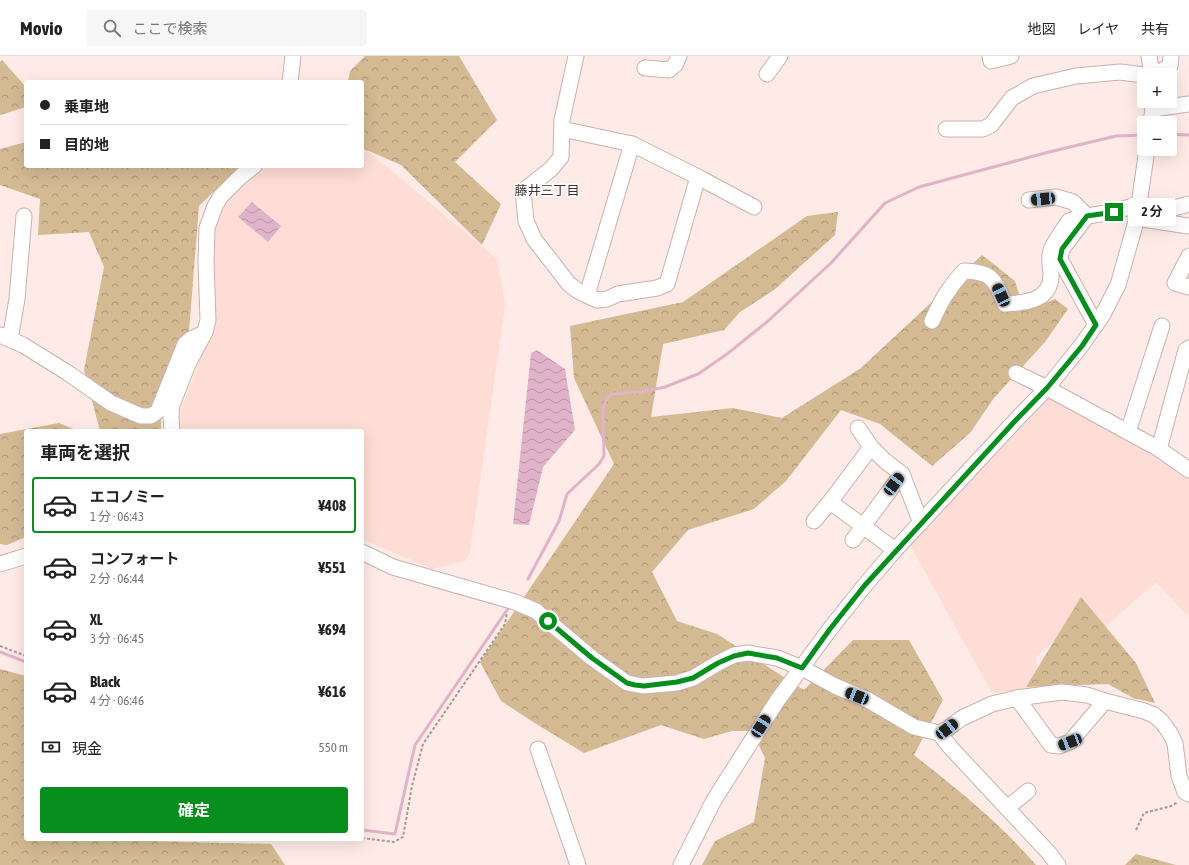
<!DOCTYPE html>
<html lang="ja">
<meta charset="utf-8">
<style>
:root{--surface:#fff;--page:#f6f6f6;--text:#222;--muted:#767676;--line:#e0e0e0;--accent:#088e1d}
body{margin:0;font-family:"Asap Condensed","Noto Sans JP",sans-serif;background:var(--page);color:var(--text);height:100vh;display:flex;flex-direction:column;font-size:15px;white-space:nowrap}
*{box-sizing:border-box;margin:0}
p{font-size:13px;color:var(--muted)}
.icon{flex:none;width:22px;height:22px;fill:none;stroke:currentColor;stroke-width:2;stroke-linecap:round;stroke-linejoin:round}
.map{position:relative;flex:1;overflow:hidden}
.drawer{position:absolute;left:24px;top:373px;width:340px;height:412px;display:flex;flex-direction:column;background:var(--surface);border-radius:4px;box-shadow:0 4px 16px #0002}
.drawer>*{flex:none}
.banner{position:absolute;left:24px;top:24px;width:340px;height:88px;border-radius:4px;box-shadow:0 4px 16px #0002;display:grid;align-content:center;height:88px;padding:0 16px;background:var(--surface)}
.fabs{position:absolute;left:1137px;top:12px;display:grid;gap:8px}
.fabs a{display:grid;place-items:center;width:40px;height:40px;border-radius:4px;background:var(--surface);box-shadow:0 4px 16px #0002;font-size:20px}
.end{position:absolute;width:18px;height:18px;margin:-9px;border:5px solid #088e1d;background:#fff;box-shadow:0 0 0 2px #fff}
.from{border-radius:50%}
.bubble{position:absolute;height:28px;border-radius:4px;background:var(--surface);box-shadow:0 4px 16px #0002;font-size:13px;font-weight:700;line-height:28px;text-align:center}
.car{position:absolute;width:12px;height:24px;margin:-12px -6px;border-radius:5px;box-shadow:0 0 3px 1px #0007;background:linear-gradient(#222 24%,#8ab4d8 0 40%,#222 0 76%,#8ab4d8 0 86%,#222 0)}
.banner b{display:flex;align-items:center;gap:14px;height:38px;font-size:15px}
.banner b+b{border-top:1px solid var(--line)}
.banner i{width:10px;height:10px;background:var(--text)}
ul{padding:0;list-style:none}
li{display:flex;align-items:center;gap:12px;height:56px;margin:0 8px 6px;padding:0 8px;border:2px solid transparent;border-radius:4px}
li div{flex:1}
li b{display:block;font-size:15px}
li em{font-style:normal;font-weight:700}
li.selected{border-color:var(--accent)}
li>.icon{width:36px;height:36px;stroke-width:1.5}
h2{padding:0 16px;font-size:18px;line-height:48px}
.pay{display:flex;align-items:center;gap:10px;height:44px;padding:0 16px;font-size:15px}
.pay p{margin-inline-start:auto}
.primary-button{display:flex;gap:8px;margin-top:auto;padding:8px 16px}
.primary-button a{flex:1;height:46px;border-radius:4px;background:var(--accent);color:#fff;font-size:16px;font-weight:700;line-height:46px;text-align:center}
header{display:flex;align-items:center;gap:24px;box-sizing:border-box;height:56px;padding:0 20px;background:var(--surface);border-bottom:1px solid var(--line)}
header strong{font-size:19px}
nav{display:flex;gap:22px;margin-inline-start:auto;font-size:14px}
.search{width:280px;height:36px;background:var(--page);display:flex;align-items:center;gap:10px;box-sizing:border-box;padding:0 14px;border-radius:4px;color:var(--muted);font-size:15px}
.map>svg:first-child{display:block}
</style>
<header>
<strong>Movio</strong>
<div class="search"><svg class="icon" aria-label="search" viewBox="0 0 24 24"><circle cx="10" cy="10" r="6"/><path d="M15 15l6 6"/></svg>ここで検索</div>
<nav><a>地図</a><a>レイヤ</a><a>共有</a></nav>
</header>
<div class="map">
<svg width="1189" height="809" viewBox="0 0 1189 809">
<defs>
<pattern id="forest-crowns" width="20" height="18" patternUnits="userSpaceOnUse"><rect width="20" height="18" fill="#d4ba93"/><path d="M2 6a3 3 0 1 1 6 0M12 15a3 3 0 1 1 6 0" fill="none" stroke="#ad9879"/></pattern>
<pattern id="water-waves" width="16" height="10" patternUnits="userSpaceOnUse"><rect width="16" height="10" fill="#e1b3c8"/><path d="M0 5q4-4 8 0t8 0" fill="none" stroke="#b892a3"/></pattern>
</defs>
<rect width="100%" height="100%" fill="#feeae6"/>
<g fill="#fdddd5">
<path d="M362 90 497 203 505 249 470 496 465 505 432 513 362 483V375H180L179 358 212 272V170L229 138 262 110H362Z"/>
<path d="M1046 340 1155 400 1189 422V558L1187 559 1156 526 1097 578 1080 562 1036 601 1038 635 992 637 910 489Z"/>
</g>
<g fill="url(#forest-crowns)">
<path d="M365 0H459L497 64 455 106 501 148 482 189 401 109 362 92V26H348L350 15Z"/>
<path d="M2 4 26 31V51L0 59V6Z"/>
<path d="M26 86V110H240L199 150 187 300 161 363V375H100L84 314 104 211 89 176 38 179 40 143 0 129V93Z"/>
<path d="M838 156 835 179 774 234 740 256 724 274 663 288 651 361 733 352 782 362 861 312 982 199 1015 225 1024 255 1055 243 1068 253 1045 286 994 342 970 377 932 410 880 368 841 354 786 425 754 453 688 474 652 516 677 565 717 578 804 634 853 584H909L943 644 914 699C957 733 1000 767 1036 809H702L715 785 754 766 765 702 752 675H732L704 683 661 669 584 697 533 666 501 645 480 606 614 408 574 322 570 270 683 246 807 160Z"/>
<path d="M59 367 78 375H26V481L7 489 0 488V378Z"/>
<path d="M1081 541 1136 607 1155 647 1133 642 1108 628 1026 631Z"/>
<path d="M0 613 26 620V783H144L146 785 271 788 285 809H0Z"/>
<path d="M1136 798 1176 809H1125Z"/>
</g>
<g fill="url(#water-waves)">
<path d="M252 146 281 170 268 186 238 161Z"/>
<path d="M537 294 565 313 575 374 543 411 529 469 513 468 531 297Z"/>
</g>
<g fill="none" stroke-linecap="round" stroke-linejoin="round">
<g stroke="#e1b3c8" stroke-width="3">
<path d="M1170 78 1189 79"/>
<path d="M528 523 559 465 567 438 599 408 604 400 603 351 607 342 612 338 641 336 665 331 698 318 727 298 768 265 831 207 885 147 919 131 1049 96 1116 80 1144 79"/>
<path d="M0 596 26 606"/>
<path d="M362 774 395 778 415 689 509 551"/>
</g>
<g stroke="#c9b2ad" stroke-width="17">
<g id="minor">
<path d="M576 0 562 64 561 101 551 113 523 135 526 165 534 183 569 228 578 235 597 244 607 243 618 238 657 232 667 228 698 121"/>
<path d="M990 0 991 5 1011 0"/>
<path d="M1149 0 1152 19"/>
<path d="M645 12 669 14 675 9 679 0"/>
<path d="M767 18 780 0"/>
<path d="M1154 19 1170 10 1171 0"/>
<path d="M290 26 293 0"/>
<path d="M1153 53 1189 48"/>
<path d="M1151 67 1153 53V45"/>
<path d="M562 73 632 88 698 121 754 151"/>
<path d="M946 73H983L991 69 1012 42 1033 30 1076 20 1120 16 1144 19"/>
<path d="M1137 162 1189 148"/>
<path d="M1142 163 1189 170"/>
<path d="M1189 200 1175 227 1189 231"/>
<path d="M587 239 632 88"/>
<path d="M932 265C941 245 949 231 964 215 993 216 994 223 1005 248 1025 247 1051 245 1051 219 1051 212 1048 201 1051 194 1054 186 1064 173 1069 165L1087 160 1073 146 1056 141 1029 144"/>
<path d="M1096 269 1060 203 1062 193 1087 160 1113 156 1140 148"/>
<path d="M0 279 23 289 68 317 111 347 141 360H151L158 355 185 288 191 283 204 277"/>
<path d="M10 283 17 243 24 160"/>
<path d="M1016 317 1047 332 1159 393 1189 414"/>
<path d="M858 372 871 391 885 405 902 418 921 467"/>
<path d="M172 375 171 360 172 349 188 308 205 276 208 264 206 206 207 172 215 150 221 140 240 121 254 110"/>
<path d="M1128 376 1162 270"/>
<path d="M1159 393 1186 294 1189 292"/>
<path d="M830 446 863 470 895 494"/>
<path d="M814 465 830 446 871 391"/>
<path d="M853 484 902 418"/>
<path d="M362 496 393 511 515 546 536 555 592 602 627 627 643 630 677 627 693 622 718 607 734 599 748 597 777 602 802 612 835 630 868 644 914 671 939 677 947 673 962 662 992 648 1017 642 1062 636 1087 639 1105 645 1144 655 1154 659 1162 666 1170 677 1175 687 1179 720 1185 736 1189 738"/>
<path d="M0 508 26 500"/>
<path d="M1017 642 1051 689 1059 690 1070 686 1105 645"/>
<path d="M939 677 951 692 1049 797 1058 809"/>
<path d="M538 693 578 809"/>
<path d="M1007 752 1028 735"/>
<path d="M681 809 714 744 777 645 830 573 865 529 895 494 1015 365 1047 332 1081 290 1102 260 1118 229 1137 162 1147 93"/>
</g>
</g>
<g stroke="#a89996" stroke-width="2" stroke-dasharray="3 2" stroke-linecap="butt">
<path d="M0 590 26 600"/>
<path d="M1136 774 1144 757 1171 750 1178 746"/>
<path d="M362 782 394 786 403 781 412 730 423 688 505 568 507 557"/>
</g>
<use href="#minor" stroke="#fff" stroke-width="15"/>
</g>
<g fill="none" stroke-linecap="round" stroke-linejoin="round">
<path stroke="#088e1d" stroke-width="5" d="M548 565 592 602 627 627 635 629 644 630 677 626 693 622 718 607 734 600 748 597 777 602 802 612 830 573 865 529 1015 365 1047 332 1082 290 1096 269 1060 203 1062 193 1087 160 1114 156"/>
</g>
<g text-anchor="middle" stroke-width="3" stroke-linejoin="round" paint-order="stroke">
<g font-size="13" fill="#3d3431" stroke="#fff">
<text x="547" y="139">藤井三丁目</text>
</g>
</g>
</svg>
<div class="fabs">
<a>+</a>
<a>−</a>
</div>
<i class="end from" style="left:548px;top:565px"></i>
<i class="end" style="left:1114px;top:156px"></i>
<div class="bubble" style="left:1128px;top:142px;width:48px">2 分</div>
<i class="car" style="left:1043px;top:143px;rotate:264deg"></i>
<i class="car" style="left:1001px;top:239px;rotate:335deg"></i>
<i class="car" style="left:894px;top:428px;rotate:37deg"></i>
<i class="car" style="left:857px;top:640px;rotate:292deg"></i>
<i class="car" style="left:761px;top:670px;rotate:33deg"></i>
<i class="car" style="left:947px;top:673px;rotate:52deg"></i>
<i class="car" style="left:1070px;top:686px;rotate:249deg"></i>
<div class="banner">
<b><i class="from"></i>乗車地</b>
<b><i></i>目的地</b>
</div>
<section class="drawer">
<h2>車両を選択</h2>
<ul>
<li class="selected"><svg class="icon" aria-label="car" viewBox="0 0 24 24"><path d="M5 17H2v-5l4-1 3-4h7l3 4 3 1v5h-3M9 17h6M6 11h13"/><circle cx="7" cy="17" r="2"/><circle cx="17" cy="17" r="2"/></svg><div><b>エコノミー</b><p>1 分 · 06:43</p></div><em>¥408</em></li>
<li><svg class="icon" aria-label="car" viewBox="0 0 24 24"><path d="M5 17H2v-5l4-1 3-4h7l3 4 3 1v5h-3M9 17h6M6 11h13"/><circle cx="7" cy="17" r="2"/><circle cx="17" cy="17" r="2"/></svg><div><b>コンフォート</b><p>2 分 · 06:44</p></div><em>¥551</em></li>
<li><svg class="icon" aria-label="car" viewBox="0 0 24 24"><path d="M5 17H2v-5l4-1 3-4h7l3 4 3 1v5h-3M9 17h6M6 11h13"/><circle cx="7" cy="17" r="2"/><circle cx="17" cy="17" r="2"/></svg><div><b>XL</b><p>3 分 · 06:45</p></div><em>¥694</em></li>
<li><svg class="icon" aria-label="car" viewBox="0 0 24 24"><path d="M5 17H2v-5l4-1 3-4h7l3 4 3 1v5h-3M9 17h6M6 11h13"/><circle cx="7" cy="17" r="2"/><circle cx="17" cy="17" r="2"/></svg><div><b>Black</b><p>4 分 · 06:46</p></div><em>¥616</em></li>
</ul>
<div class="pay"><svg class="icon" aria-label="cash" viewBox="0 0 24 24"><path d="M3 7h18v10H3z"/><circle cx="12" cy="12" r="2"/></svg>現金<p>550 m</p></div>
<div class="primary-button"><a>確定</a></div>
</section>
</div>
